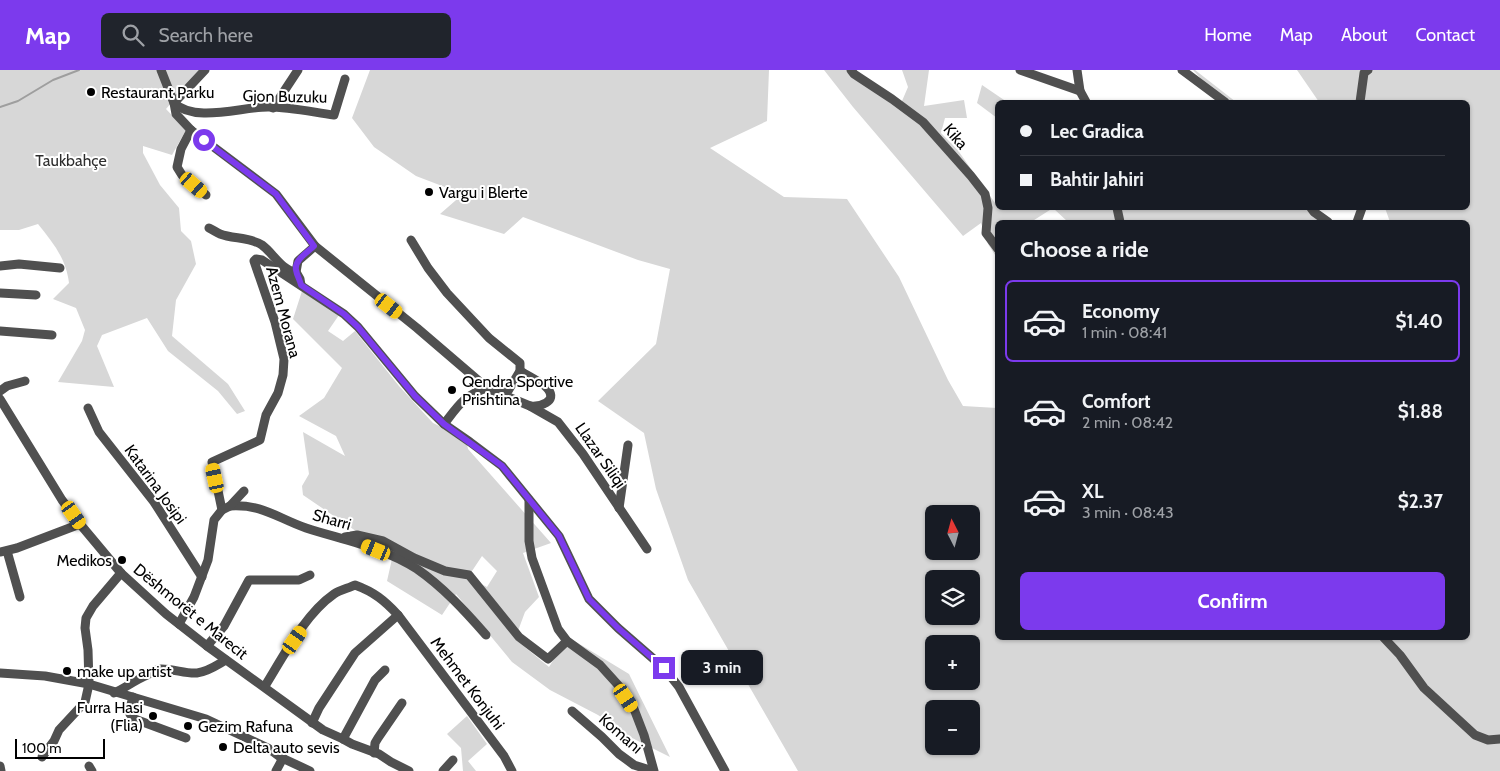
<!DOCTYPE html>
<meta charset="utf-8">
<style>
:root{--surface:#171b24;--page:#20242c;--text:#f1f3f6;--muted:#9ea1a6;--line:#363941;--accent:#7c3aed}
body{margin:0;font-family:Cabin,sans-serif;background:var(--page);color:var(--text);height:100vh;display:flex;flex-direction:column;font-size:19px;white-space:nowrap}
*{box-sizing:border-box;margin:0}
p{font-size:16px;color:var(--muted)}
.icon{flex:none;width:28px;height:28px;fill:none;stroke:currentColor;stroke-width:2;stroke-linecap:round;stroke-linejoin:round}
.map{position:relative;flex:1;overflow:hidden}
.side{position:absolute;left:995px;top:150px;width:475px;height:420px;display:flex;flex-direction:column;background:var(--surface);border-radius:8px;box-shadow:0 1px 4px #0004}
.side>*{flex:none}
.top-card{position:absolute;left:995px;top:30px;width:475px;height:110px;border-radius:8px;box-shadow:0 1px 4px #0004;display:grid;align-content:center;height:110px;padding:0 25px;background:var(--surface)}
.needle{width:32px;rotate:354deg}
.tools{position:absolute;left:925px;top:435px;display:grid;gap:10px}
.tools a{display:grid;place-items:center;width:55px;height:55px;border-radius:8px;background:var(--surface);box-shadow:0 1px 4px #0004;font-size:25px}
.scale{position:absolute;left:15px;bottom:12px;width:90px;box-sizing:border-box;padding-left:5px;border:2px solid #000;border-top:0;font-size:14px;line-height:18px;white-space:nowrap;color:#000;-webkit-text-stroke:4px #fff;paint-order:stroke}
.end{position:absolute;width:22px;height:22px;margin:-11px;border:6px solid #7c3aed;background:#fff;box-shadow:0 0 0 2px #fff}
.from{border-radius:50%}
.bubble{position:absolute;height:35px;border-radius:8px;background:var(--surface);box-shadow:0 1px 4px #0004;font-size:16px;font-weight:700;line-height:35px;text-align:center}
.car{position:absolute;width:15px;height:30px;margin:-15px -8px;border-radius:6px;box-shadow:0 0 4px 1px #0007;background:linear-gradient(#f5c518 24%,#345 0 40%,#f5c518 0 76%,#345 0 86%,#f5c518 0)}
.top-card b{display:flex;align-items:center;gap:18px;height:48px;font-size:19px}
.top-card b+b{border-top:1px solid var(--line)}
.top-card i{width:12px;height:12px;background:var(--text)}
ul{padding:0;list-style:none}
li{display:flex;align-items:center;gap:15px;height:82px;margin:0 10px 8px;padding:0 15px;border:2px solid transparent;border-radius:8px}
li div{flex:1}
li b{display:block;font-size:19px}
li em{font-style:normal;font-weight:700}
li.current{border-color:var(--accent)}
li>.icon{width:45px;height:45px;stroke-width:1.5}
h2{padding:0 25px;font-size:22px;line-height:60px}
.cta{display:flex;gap:10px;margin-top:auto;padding:10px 25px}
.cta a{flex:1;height:58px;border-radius:8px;background:var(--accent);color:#fff;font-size:20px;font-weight:700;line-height:58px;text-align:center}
header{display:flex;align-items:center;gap:30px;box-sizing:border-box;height:70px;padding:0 25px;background:var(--accent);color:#fff}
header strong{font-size:24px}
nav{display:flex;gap:28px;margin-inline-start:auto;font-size:18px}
.search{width:350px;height:45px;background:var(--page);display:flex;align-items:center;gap:12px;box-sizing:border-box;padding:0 18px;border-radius:8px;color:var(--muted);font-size:19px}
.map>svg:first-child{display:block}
</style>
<header>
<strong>Map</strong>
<div class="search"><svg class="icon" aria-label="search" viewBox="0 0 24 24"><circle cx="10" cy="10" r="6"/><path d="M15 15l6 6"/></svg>Search here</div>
<nav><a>Home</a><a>Map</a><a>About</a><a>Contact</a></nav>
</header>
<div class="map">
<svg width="1500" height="701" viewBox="0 0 1500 701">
<rect width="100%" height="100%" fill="#fff"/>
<g fill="#d7d7d7" fill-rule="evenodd">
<path d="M0 0H200L166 39 186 60 172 85 143 76V83L160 115 179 138 181 161 191 171 196 194 176 230 172 266 228 314 245 341 237 344 218 321 168 281 147 248 102 265 97 276 114 317 58 312 82 271 85 260 76 238 53 229 69 213C66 188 53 173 38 154L19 160H0Z"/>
<path d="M370 0H769L767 51 710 78 784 127 847 129 899 207 948 310 963 336 997 338 998 568H1468V152H1390L1385 138H1468V32H1319L1297 0H1500V701H798L688 510 656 419 644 363 598 331 656 274 670 199 638 190 523 147 504 164 440 144 463 124 416 106 374 77 352 48ZM934 444H971V481H934ZM934 509H971V546H934ZM934 574H971V611H934ZM934 639H971V676H934Z"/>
<path d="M824 0H850L899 38 908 17 902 0H929L924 36 964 30 967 48H945L941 63 957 79 995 133 997 129 998 138H1053L1031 152H998L997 188 988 174 981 153 963 166 853 37Z"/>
<path d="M1193 0H1195L1236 32H1222Z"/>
<path d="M982 15 1007 32H998L997 48 977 33Z"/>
<path d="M1053 138H1318L1321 152H1068Z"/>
<path d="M302 221 339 245 328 261 343 271 355 261 399 316 433 353 466 369 468 379 551 473 523 483 539 527 525 542 515 569 549 597 568 567 629 604 670 687 630 667 598 645 550 620 512 592 456 524 442 545 387 511 394 480 372 472 303 425 302 416 309 404 303 362 345 386 336 366 299 346 324 328 342 298 293 249ZM482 486 497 501 487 517 468 507Z"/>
<path d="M467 646 487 674 468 691 476 701H463L461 678 447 664Z"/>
</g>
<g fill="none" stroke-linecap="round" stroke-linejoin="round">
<path stroke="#9e9e9e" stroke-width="2" d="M0 37 18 31 53 10 79 0"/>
<g stroke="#505050" stroke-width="9">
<path d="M161 0 174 33 176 44 191 60 276 124 315 176 417 258 487 318 530 336 558 352 583 384 647 479"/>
<path d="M205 0 174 33C195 53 241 37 268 37 290 37 312 42 334 45L345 9"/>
<path d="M851 0 854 4 892 29 923 52 971 106 985 124 988 138 986 163 998 179"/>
<path d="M1020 0 1080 21"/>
<path d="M1077 0 1080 21 1086 32"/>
<path d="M1182 0 1225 32"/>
<path d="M1360 32 1364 3 1368 0"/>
<path d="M273 38 298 0"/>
<path d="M191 60 181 79 177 97 182 105 206 125"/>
<path d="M1117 138 1120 152"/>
<path d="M1311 138 1314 142 1328 152"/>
<path d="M1357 152 1362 138"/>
<path d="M209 158C213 160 216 162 220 164 233 169 250 167 262 175 273 183 282 201 296 202L300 209 301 215"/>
<path d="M411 170 428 198 447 223 489 268 520 293V301L508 321 500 323"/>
<path d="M0 196 19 194 60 198"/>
<path d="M296 202 298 191 315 176"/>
<path d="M0 223 36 225"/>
<path d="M0 261 52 265"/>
<path d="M520 301C527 305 543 313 548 319 558 332 539 337 530 336"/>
<path d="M0 321 7 316 25 311"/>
<path d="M0 329 62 430 80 454 121 503 166 544 207 576 323 660 343 669 352 674 379 684 391 692 409 701"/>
<path d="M88 338 99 362 154 432 202 507"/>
<path d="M444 354C458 336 464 325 487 318"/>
<path d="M529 430V471L532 488 558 559 567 571 600 595 619 616 634 639 644 665 654 701"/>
<path d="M230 436C263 434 277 448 306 458 343 470 383 477 417 499 443 517 465 541 486 565"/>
<path d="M619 438 628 375"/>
<path d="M222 440 212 392 260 370 266 345 278 323 283 305 284 289 275 252 254 191 256 189 262 190 344 244 358 257 415 326 444 354 470 372 502 396 559 466 589 529 618 558 664 598 679 617 725 701"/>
<path d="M345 467 357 465 383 471 414 488 445 501 469 505 519 567 548 589 567 571"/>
<path d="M7 481 20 527"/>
<path d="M0 482 17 478 80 454"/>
<path d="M179 554 194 527 208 490 214 450 222 440 230 436 244 421"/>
<path d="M1384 568 1400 585 1424 618 1475 665 1488 670 1500 669"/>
<path d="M207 576 224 556 249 510H299L310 505"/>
<path d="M0 603 45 606 89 614 206 649 268 678 280 687 310 701"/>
<path d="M265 616C283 587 305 544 334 524 340 520 349 518 355 515 374 522 384 530 398 545L504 686 512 701"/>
<path d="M114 623C125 618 134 611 145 606 150 604 153 600 159 599 172 598 185 604 197 603 208 602 217 595 226 590"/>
<path d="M133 627 129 642 132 648 186 668"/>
<path d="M572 641 602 667 619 684 634 695 653 701"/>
<path d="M312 653 319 638 355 583 398 545"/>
<path d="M343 669 375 610 385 600"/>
<path d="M374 683 375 673 378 668 402 633"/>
<path d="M42 687 54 671 59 660 85 632 89 614 88 580 85 558 86 548 93 536 121 503"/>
<path d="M0 696 1 701"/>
<path d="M89 696 92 701"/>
<path d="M276 701 283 688"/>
<path d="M443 701 453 690"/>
</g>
</g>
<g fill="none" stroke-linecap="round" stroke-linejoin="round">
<path stroke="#7c3aed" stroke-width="6" d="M204 70 276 124 314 176C308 182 294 190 296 200 297 206 300 210 301 215L344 244 358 257 415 326 444 354 502 396 559 466 589 529 618 558 664 598"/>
</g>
<g fill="#000" stroke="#fff" stroke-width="2">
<circle cx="91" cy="22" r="5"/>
<circle cx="429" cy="122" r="5"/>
<circle cx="452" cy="320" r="5"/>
<circle cx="122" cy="490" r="5"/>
<circle cx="67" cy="601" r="5"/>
<circle cx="153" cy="646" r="5"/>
<circle cx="188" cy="656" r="5"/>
<circle cx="223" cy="677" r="5"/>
</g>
<g text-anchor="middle" stroke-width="4" stroke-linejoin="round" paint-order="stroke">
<g font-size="16" fill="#000" stroke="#fff" text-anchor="start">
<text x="101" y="28">Restaurant Parku</text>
<text x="439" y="128">Vargu i Blerte</text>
<text x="462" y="317">Qendra Sportive<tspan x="462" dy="18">Prishtina</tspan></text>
<text x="112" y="496" text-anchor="end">Medikos</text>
<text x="77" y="607">make up artist</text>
<text x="143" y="643" text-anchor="end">Furra Hasi<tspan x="143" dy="18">(Flia)</tspan></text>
<text x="198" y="662">Gezim Rafuna</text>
<text x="233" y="683">Delta auto sevis</text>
</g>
<g font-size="16" fill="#000" stroke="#fff">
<text transform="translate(285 26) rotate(1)" y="6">Gjon Buzuku</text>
<text transform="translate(956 66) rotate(49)" y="6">Kika</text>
<text transform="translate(284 242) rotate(75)" y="6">Azem Morana</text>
<text transform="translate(601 385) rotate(55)" y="6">Llazar Siliqi</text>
<text transform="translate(156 414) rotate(54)" y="6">Katarina Josipi</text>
<text transform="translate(332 449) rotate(16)" y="6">Sharri</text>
<text transform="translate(191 541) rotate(39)" y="6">Dëshmorët e Marecit</text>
<text transform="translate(468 613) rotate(53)" y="6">Mehmet Konjuhi</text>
<text transform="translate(621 663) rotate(41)" y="6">Komani</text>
</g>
<g font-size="16" fill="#2e2e2e" stroke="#fff">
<text x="71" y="96">Taukbahçe</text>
</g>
</g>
</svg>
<div class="tools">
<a><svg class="needle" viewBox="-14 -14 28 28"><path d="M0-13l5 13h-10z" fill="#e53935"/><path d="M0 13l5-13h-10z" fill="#9ea1a6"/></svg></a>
<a><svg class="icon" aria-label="layers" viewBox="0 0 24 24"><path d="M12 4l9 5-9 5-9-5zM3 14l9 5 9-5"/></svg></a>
<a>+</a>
<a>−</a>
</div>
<div class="scale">100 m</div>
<i class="end from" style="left:204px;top:70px"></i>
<i class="end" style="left:664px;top:598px"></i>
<div class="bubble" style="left:681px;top:580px;width:82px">3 min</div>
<i class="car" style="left:194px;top:115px;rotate:131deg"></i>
<i class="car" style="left:389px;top:236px;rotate:128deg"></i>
<i class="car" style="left:215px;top:408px;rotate:348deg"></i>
<i class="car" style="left:74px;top:445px;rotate:145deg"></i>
<i class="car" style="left:376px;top:480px;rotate:292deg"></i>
<i class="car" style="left:295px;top:570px;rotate:35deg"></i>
<i class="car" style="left:626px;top:628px;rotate:146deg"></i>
<div class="top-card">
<b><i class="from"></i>Lec Gradica</b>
<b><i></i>Bahtir Jahiri</b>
</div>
<section class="side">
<h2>Choose a ride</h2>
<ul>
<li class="current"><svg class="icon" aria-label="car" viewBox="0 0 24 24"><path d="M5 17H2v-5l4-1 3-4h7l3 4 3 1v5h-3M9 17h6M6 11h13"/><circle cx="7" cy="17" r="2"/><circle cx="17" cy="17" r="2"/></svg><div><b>Economy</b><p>1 min · 08:41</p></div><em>$1.40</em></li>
<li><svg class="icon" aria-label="car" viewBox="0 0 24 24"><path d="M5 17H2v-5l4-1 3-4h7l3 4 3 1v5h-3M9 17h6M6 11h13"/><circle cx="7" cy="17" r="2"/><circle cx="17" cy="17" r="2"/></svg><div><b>Comfort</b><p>2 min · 08:42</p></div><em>$1.88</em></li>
<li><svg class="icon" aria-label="car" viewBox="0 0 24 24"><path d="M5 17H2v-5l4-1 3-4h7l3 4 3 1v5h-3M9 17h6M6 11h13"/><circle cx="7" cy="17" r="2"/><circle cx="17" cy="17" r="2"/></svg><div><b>XL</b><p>3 min · 08:43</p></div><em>$2.37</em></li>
</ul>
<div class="cta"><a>Confirm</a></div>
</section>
</div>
